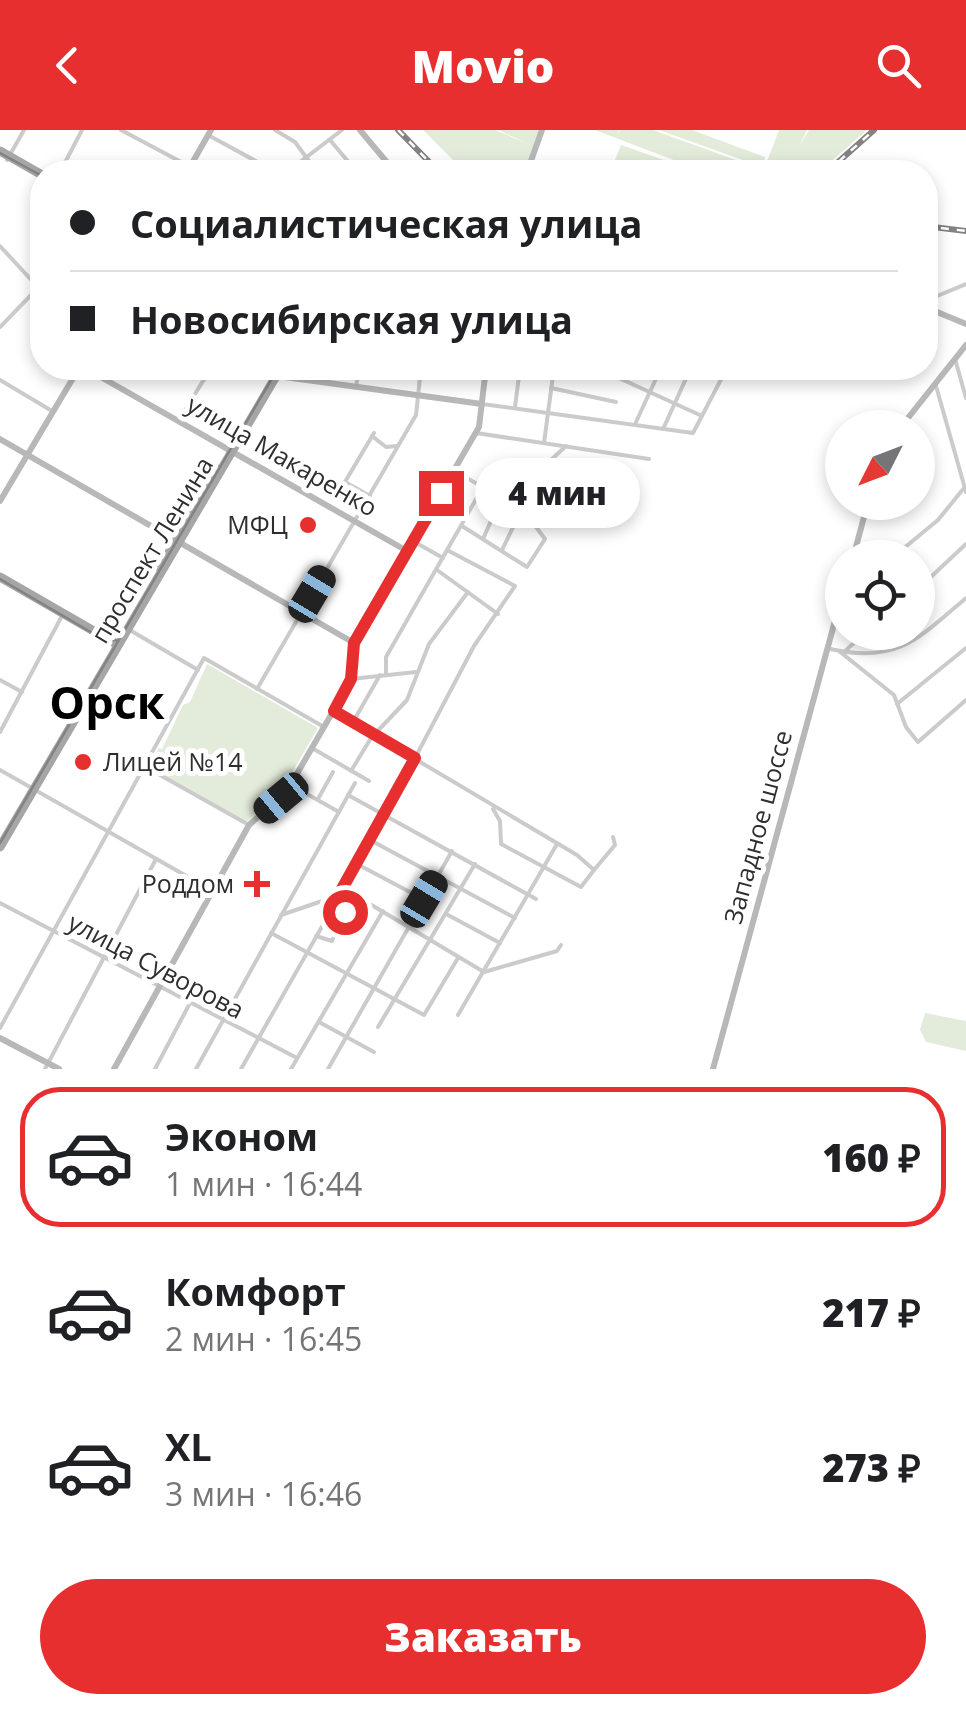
<!DOCTYPE html>
<html lang="ru">
<meta charset="utf-8">
<style>
:root{--surface:#fff;--page:#f2f2f2;--text:#202124;--muted:#757577;--line:#e0e0e0;--accent:#e62f2e}
body{margin:0;font-family:"Open Sans",sans-serif;background:var(--page);color:var(--text);height:100vh;display:flex;flex-direction:column;font-size:38px;white-space:nowrap}
*{box-sizing:border-box;margin:0}
p{font-size:32px;color:var(--muted)}
.icon{flex:none;width:55px;height:55px;fill:none;stroke:currentColor;stroke-width:2;stroke-linecap:round;stroke-linejoin:round}
.map{position:relative;height:939px;overflow:hidden}
.sheet{display:flex;flex-direction:column;background:var(--surface);flex:1}
.sheet>*{flex:none}
.guide{position:absolute;left:30px;top:30px;width:908px;height:220px;border-radius:40px;box-shadow:0 5px 15px #0003;display:grid;align-content:center;height:220px;padding:0 40px;background:var(--surface)}
.needle{width:65px;rotate:228deg}
.fabs{position:absolute;left:825px;top:280px;display:grid;gap:20px}
.fabs a{display:grid;place-items:center;width:110px;height:110px;border-radius:50%;background:var(--surface);box-shadow:0 5px 15px #0003;font-size:50px}
.end{position:absolute;width:45px;height:45px;margin:-22px;border:12px solid #e62f2e;background:#fff;box-shadow:0 0 0 5px #fff}
.from{border-radius:50%}
.bubble{position:absolute;height:70px;border-radius:35px;background:var(--surface);box-shadow:0 5px 15px #0003;font-size:32px;font-weight:800;line-height:70px;text-align:center}
.car{position:absolute;width:30px;height:60px;margin:-30px -15px;border-radius:12px;box-shadow:0 0 8px 2px #0007;background:linear-gradient(#222 24%,#8ab4d8 0 40%,#222 0 76%,#8ab4d8 0 86%,#222 0)}
.guide b{display:flex;align-items:center;gap:35px;height:95px;font-size:38px}
.guide b+b{border-top:2px solid var(--line)}
.guide i{width:25px;height:25px;background:var(--text)}
ul{padding:18px 0 0;list-style:none}
li{display:flex;align-items:center;gap:30px;height:140px;margin:0 20px 15px;padding:0 20px;border:5px solid transparent;border-radius:40px}
li div{flex:1}
li b{display:block;font-size:38px}
li em{font-style:normal;font-weight:800}
li.selected{border-color:var(--accent)}
li>.icon{width:90px;height:90px;stroke-width:1.5}
.primary-button{display:flex;gap:20px;margin-top:auto;padding:20px 40px}
.primary-button a{flex:1;height:115px;border-radius:60px;background:var(--accent);color:#fff;font-size:40px;font-weight:800;line-height:115px;text-align:center}
header{display:flex;justify-content:space-between;align-items:center;height:130px;padding:0 40px;background:var(--accent);color:#fff;font-size:45px;font-weight:800}
.map>svg:first-child{display:block}
</style>
<header><svg class="icon" aria-label="back" viewBox="0 0 24 24"><path d="M15 5l-7 7 7 7"/></svg>Movio<svg class="icon" aria-label="search" viewBox="0 0 24 24"><circle cx="10" cy="10" r="6"/><path d="M15 15l6 6"/></svg></header>
<div class="map">
<svg width="966" height="939" viewBox="0 0 966 939">
<rect width="100%" height="100%" fill="#fff"/>
<g fill="#e3ebdb">
<path d="M423 0H495L531 15 498 0H541L525 42 463 40Z"/>
<path d="M595 0H619L618 5 620 0H653L761 39 760 42H705Z"/>
<path d="M659 0H692L765 27 762 37Z"/>
<path d="M779 0H807L799 17 809 0H867L819 42H763Z"/>
<path d="M621 15 698 42H610Z"/>
<path d="M207 534 318 598 278 666 246 692 148 636 159 618 162 619 183 575 190 572Z"/>
<path d="M925 883 966 891V921L926 912 920 900Z"/>
</g>
<g fill="none" stroke-linecap="round" stroke-linejoin="round">
<g stroke="#cbcbcb" stroke-width="4">
<path d="M121 0 200 42"/>
<path d="M275 0 295 12 317 42"/>
<path d="M208 5 276 42"/>
<path d="M330 10 357 42"/>
<path d="M7 30 24 0"/>
<path d="M60 42 82 0"/>
<path d="M287 42 342 0"/>
<path d="M0 116 35 154 34 162"/>
<path d="M925 171 966 154"/>
<path d="M0 197 34 162 42 166"/>
<path d="M955 229 966 268"/>
<path d="M597 238 702 286"/>
<path d="M0 250 52 281"/>
<path d="M936 256 966 362"/>
<path d="M356 257 359 238"/>
<path d="M551 258 616 272"/>
<path d="M482 274 693 303 727 238"/>
<path d="M515 277 520 238"/>
<path d="M179 290 211 238"/>
<path d="M636 292 661 238"/>
<path d="M664 297 689 242"/>
<path d="M476 303 649 329"/>
<path d="M372 306 386 317 397 316"/>
<path d="M544 313 554 238"/>
<path d="M454 341 483 357 515 363"/>
<path d="M345 352 370 366"/>
<path d="M336 367 374 303"/>
<path d="M462 396 527 437 545 409 530 389 561 360"/>
<path d="M483 409 505 359"/>
<path d="M413 411 443 428"/>
<path d="M502 420 519 385 515 363 566 316"/>
<path d="M892 428 938 390 964 358"/>
<path d="M437 440 498 484"/>
<path d="M918 459 966 414"/>
<path d="M128 499 198 540"/>
<path d="M830 519C897 534 918 509 966 468"/>
<path d="M839 521 894 565 906 597 918 612 966 570"/>
<path d="M844 522 866 502"/>
<path d="M386 545V527L483 357"/>
<path d="M351 549 416 542"/>
<path d="M0 550 22 562"/>
<path d="M257 559 416 285 421 238"/>
<path d="M897 574 966 518"/>
<path d="M334 581 577 725 594 740 615 715 613 707"/>
<path d="M353 592 380 545"/>
<path d="M0 602 63 484"/>
<path d="M312 618 369 651"/>
<path d="M415 628 474 516 515 456 447 420"/>
<path d="M144 636 249 695"/>
<path d="M0 640 211 760"/>
<path d="M351 641 371 608 407 570 429 514 468 462"/>
<path d="M291 655 339 682"/>
<path d="M348 665 536 769"/>
<path d="M318 669 333 642"/>
<path d="M493 679 500 691 501 714 581 757 594 740"/>
<path d="M370 710 515 788"/>
<path d="M357 734 423 769"/>
<path d="M343 758 484 842 557 821 561 815"/>
<path d="M0 773 297 928"/>
<path d="M281 785 337 766"/>
<path d="M448 785 500 813"/>
<path d="M271 803 424 885 458 828"/>
<path d="M316 806 332 811 345 781 334 775"/>
<path d="M458 885 557 714"/>
<path d="M319 892 374 922"/>
<path d="M378 897 475 734"/>
<path d="M0 898 204 528 324 597"/>
<path d="M45 939 156 729"/>
<path d="M155 939 190 873"/>
<path d="M196 939 355 653"/>
<path d="M241 939 415 633"/>
<path d="M291 939 383 781"/>
<path d="M328 939 452 721"/>
</g>
<g stroke="#b8b8b8" stroke-width="6">
<path d="M360 0 395 42"/>
<path d="M187 42 211 0"/>
<path d="M527 42 542 0"/>
<path d="M925 177 966 194"/>
<path d="M85 238 407 421"/>
<path d="M270 245 482 274"/>
<path d="M900 298 966 215"/>
<path d="M0 309 354 513"/>
<path d="M0 371 79 238"/>
<path d="M853 428 868 372"/>
<path d="M0 908 59 939"/>
<path d="M114 939 249 695 287 661 346 559 353 543 354 513 479 297 486 238"/>
<path d="M713 939 842 465"/>
</g>
<g stroke="#a6a6a6" stroke-width="9">
<path d="M0 21 42 45"/>
<path d="M160 438 217 339"/>
<path d="M0 447 118 515"/>
<path d="M0 717 275 248 271 238"/>
</g>
<g stroke="#838383" stroke-width="2.5">
<path d="M0 23 42 46"/>
<path d="M0 449 106 511 116 510"/>
<path d="M0 713 271 250 270 238"/>
</g>
<g stroke="#838383" stroke-width="6">
<g id="rail">
<path d="M398 0 439 42"/>
<path d="M827 42 874 0"/>
<path d="M925 96 966 101"/>
</g>
</g>
<use href="#rail" stroke="#fff" stroke-width="2.5" stroke-dasharray="8" stroke-linecap="butt"/>
</g>
<g fill="none" stroke-linecap="round" stroke-linejoin="round">
<path stroke="#e62f2e" stroke-width="12" d="M345 782 333 775 415 628 334 581 351 549 354 513 441 363"/>
</g>
<g fill="#e62f2e" stroke="#fff" stroke-width="4">
<circle cx="308" cy="395" r="10"/>
<circle cx="83" cy="632" r="10"/>
<path d="M252 739h10v10h10v10h-10v10h-10v-10h-10v-10h10z"/>
</g>
<g text-anchor="middle" stroke-width="10" stroke-linejoin="round" paint-order="stroke">
<g font-size="25" fill="#2e2e2e" stroke="#fff">
<text transform="translate(282 326) rotate(30)" y="9">улица Макаренко</text>
<text transform="translate(152 420) rotate(-59)" y="9">проспект Ленина</text>
<text transform="translate(758 697) rotate(-75)" y="9">Западное шоссе</text>
<text transform="translate(156 836) rotate(28)" y="9">улица Суворова</text>
</g>
<g font-size="25" fill="#2e2e2e" stroke="#fff" text-anchor="end">
<text x="288" y="404">МФЦ</text>
<text x="103" y="641" text-anchor="start">Лицей №14</text>
<text x="234" y="763">Роддом</text>
</g>
<g font-size="45" font-weight="bold" fill="#000" stroke="#fff">
<text x="107" y="589">Орск</text>
</g>
</g>
</svg>
<div class="fabs">
<a><svg class="needle" viewBox="-14 -14 28 28"><path d="M0-13l5 13h-10z" fill="#e53935"/><path d="M0 13l5-13h-10z" fill="#757577"/></svg></a>
<a><svg class="icon" aria-label="locate" viewBox="0 0 24 24"><circle cx="12" cy="12" r="6"/><path d="M12 2v4M12 18v4M2 12h4M18 12h4"/></svg></a>
</div>
<i class="end from" style="left:345px;top:782px"></i>
<i class="end" style="left:441px;top:363px"></i>
<div class="bubble" style="left:475px;top:328px;width:165px">4 мин</div>
<i class="car" style="left:312px;top:464px;rotate:31deg"></i>
<i class="car" style="left:281px;top:668px;rotate:230deg"></i>
<i class="car" style="left:424px;top:769px;rotate:31deg"></i>
<div class="guide">
<b><i class="from"></i>Социалистическая улица</b>
<b><i></i>Новосибирская улица</b>
</div>
</div>
<section class="sheet">
<ul>
<li class="selected"><svg class="icon" aria-label="car" viewBox="0 0 24 24"><path d="M5 17H2v-5l4-1 3-4h7l3 4 3 1v5h-3M9 17h6M6 11h13"/><circle cx="7" cy="17" r="2"/><circle cx="17" cy="17" r="2"/></svg><div><b>Эконом</b><p>1 мин · 16:44</p></div><em>160 ₽</em></li>
<li><svg class="icon" aria-label="car" viewBox="0 0 24 24"><path d="M5 17H2v-5l4-1 3-4h7l3 4 3 1v5h-3M9 17h6M6 11h13"/><circle cx="7" cy="17" r="2"/><circle cx="17" cy="17" r="2"/></svg><div><b>Комфорт</b><p>2 мин · 16:45</p></div><em>217 ₽</em></li>
<li><svg class="icon" aria-label="car" viewBox="0 0 24 24"><path d="M5 17H2v-5l4-1 3-4h7l3 4 3 1v5h-3M9 17h6M6 11h13"/><circle cx="7" cy="17" r="2"/><circle cx="17" cy="17" r="2"/></svg><div><b>XL</b><p>3 мин · 16:46</p></div><em>273 ₽</em></li>
</ul>
<div class="primary-button"><a>Заказать</a></div>
</section>
